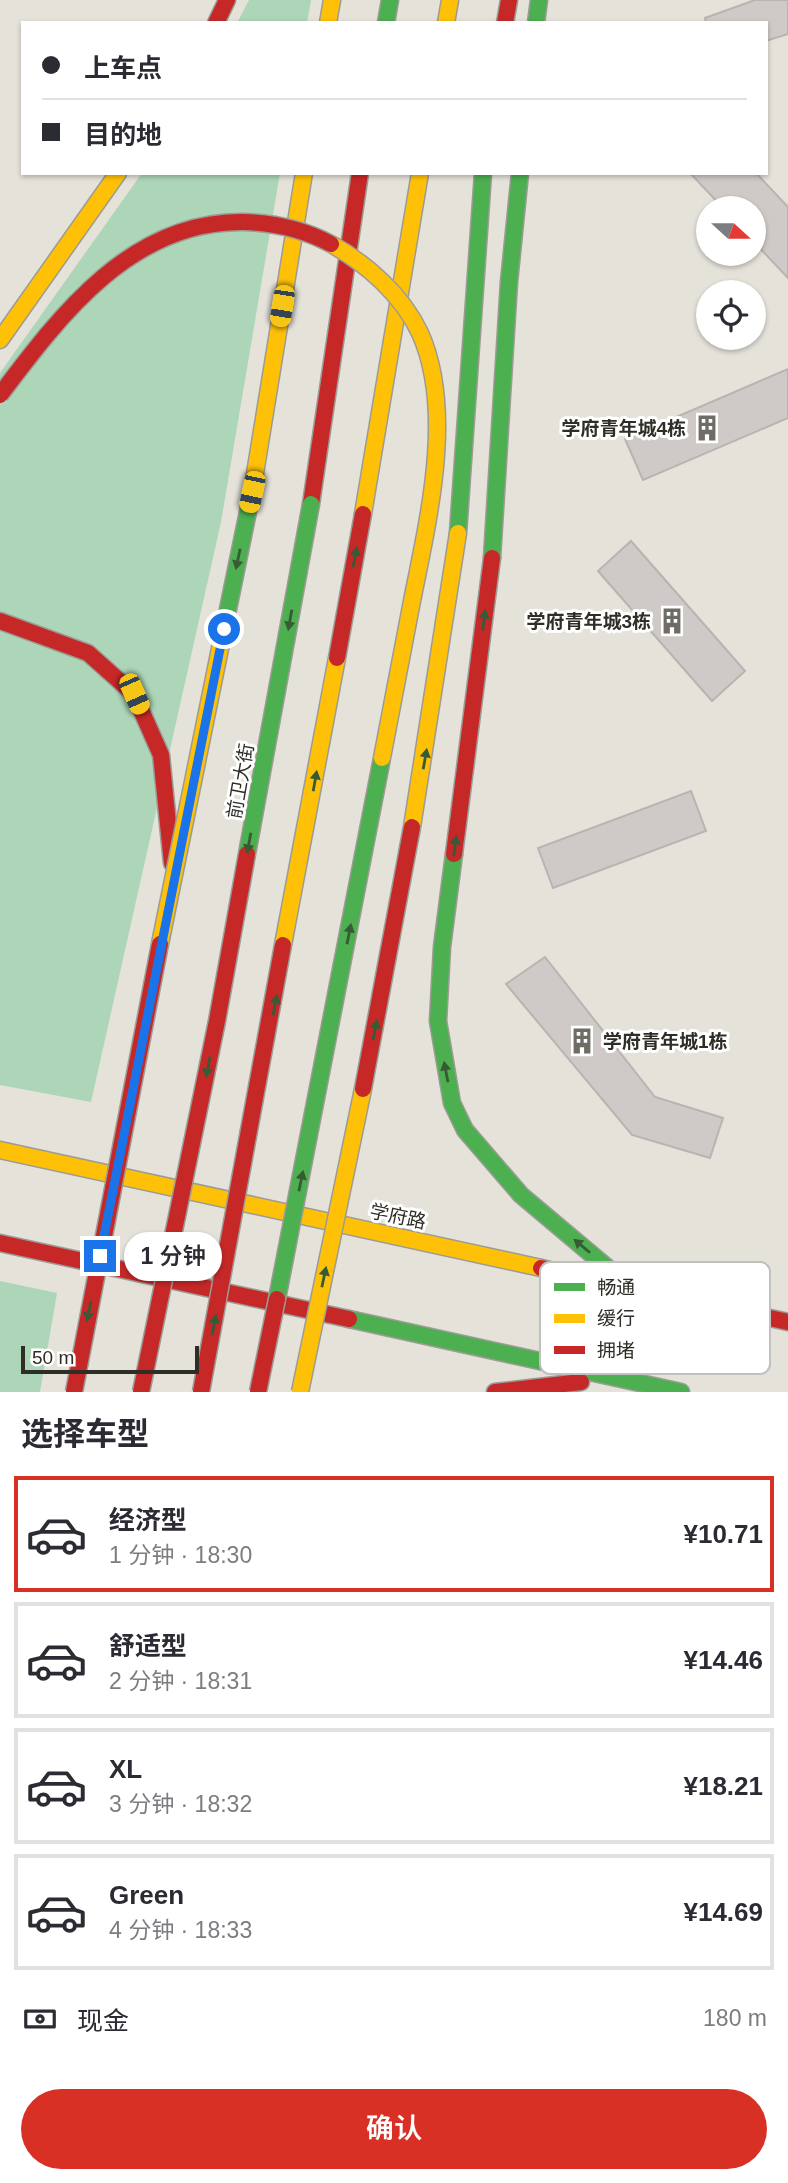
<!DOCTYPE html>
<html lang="zh">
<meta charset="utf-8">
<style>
:root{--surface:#fff;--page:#f7f7f7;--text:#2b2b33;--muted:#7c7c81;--line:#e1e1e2;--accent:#d93025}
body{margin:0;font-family:Arial,"Noto Sans SC",sans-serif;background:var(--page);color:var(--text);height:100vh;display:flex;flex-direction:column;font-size:26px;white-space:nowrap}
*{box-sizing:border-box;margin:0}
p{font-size:23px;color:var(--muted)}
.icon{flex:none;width:38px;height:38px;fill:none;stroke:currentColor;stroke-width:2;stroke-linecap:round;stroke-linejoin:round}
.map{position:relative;height:1392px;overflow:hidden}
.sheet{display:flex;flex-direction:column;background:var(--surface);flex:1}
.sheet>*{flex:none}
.hud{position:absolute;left:21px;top:21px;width:747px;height:154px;border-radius:0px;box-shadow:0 2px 5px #0004;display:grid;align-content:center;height:154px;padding:0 21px;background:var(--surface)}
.needle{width:46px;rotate:111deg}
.buttons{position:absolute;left:696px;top:196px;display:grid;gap:14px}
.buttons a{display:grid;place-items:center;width:70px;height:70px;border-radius:50%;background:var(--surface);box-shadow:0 2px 5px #0004;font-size:35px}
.scale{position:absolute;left:21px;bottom:18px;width:178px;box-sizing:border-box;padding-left:7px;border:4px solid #2e2d26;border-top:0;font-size:19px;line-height:24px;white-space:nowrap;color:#2e2d26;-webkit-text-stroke:5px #fff;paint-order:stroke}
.end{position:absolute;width:32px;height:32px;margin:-16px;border:9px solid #1a73e8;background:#fff;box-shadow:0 0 0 4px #fff}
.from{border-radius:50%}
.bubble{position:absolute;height:49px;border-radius:24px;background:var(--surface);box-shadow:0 2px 5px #0004;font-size:23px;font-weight:600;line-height:49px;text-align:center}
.car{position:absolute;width:21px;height:42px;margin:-21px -10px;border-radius:9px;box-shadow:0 0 5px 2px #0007;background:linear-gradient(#f5c518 24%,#345 0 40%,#f5c518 0 76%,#345 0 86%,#f5c518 0)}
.hud b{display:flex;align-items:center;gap:24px;height:66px;font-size:26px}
.hud b+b{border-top:2px solid var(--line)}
.hud i{width:18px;height:18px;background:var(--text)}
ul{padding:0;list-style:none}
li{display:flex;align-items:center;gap:21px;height:116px;margin:0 14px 10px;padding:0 7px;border:4px solid var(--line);border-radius:0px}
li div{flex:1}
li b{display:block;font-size:26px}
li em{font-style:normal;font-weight:600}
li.active{border-color:var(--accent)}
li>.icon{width:63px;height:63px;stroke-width:1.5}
h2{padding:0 21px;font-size:32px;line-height:84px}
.pay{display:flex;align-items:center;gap:18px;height:77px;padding:0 21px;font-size:26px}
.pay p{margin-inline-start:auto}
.button{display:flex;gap:14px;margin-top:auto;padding:14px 21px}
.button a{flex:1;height:80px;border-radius:42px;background:var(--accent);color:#fff;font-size:28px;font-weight:600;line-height:80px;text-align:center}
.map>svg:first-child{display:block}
</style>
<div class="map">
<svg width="788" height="1392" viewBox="0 0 788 1392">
<rect width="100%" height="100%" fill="#e4e2d9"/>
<g fill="#add6b9">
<path d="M249 0H311L307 23H237Z"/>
<path d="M142 173H280L221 522 91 1102 0 1085V373Z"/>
<path d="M0 1281 57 1293 40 1392H0Z"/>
</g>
<g fill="#cfcac8" stroke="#b8b4b1" stroke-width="2">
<path d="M755 0H788V34L766 41V23H706L705 18Z"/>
<path d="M690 173H756L788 207V278L754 242V208H723Z"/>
<path d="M788 369V418L643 480 625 439Z"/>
<path d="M631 541 745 671 712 701 598 571Z"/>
<path d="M691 791 706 831 553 888 538 848Z"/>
<path d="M545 957 655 1097 723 1118 710 1158 632 1135 506 984Z"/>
</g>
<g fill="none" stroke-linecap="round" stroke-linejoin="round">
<g stroke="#9c9b95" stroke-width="19">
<g id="fast">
<path d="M386 23 390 0"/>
<path d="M536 23 539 0"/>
<path d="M458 533 483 173"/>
<path d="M492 558 509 282 520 173"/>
<path d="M454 854 442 947 438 1021 452 1103 465 1130 521 1195 634 1290"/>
<path d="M349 1319 681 1392"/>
</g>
</g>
<g stroke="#9c9b95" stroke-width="19">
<g id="slow">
<path d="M328 23 332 0"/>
<path d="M446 23 450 0"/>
<path d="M0 340 118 173"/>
<path d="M252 492 304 173"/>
<path d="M363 514 420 173"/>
<path d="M0 1150 541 1268"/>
</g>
</g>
<g stroke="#9c9b95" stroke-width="19">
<g id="jam">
<path d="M216 23 227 0"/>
<path d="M505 23 509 0"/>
<path d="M311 504 360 173"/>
<path d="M0 621 88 653 134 694 161 755 172 863"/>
<path d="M454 854 492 558"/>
<path d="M0 1243 349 1319"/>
<path d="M541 1268 788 1322"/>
<path d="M495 1392 581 1382"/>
</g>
</g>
<use href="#fast" stroke="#4caf50" stroke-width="16"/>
<use href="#slow" stroke="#ffc107" stroke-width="16"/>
<use href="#jam" stroke="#c62828" stroke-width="16"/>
<g stroke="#9c9b95" stroke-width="19" stroke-linecap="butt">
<g id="fast-bridge">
<path d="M225 624 252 492"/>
<path d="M247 854 311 504"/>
<path d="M277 1299 382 758"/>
</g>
</g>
<g stroke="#9c9b95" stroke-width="19" stroke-linecap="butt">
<g id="slow-bridge">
<path d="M331 244C367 264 402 295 420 333 455 411 428 520 412 601 402 653 392 705 382 758"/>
<path d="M412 827 458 533"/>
<path d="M160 944 225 624"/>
<path d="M283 945 337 658"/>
<path d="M300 1392 363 1089"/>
</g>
</g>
<g stroke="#9c9b95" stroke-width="19" stroke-linecap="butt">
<g id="jam-bridge">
<path d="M0 395C61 314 132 220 244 222 276 223 303 229 331 244"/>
<path d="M337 658 363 514"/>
<path d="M363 1089 412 827"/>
<path d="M74 1392 160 944"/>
<path d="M141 1392 217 1021 247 854"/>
<path d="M201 1392 283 945"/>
<path d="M258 1392 277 1299"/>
</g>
</g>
<use href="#fast-bridge" stroke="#4caf50" stroke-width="16"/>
<use href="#slow-bridge" stroke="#ffc107" stroke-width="16"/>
<use href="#jam-bridge" stroke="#c62828" stroke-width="16"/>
</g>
<defs><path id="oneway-solid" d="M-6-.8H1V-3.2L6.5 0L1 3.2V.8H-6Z" transform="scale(1.75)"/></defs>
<g fill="#385a35">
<use href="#oneway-solid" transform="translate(355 557) rotate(-80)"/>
<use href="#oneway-solid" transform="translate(238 559) rotate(102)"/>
<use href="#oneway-solid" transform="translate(290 620) rotate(100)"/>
<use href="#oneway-solid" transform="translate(484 620) rotate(-83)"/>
<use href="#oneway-solid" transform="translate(425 759) rotate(-80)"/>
<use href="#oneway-solid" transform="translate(315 781) rotate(-80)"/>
<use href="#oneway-solid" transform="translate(249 843) rotate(100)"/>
<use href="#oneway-solid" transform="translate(455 846) rotate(-83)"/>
<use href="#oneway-solid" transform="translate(349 934) rotate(-79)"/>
<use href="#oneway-solid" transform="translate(275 1005) rotate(-79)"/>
<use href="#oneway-solid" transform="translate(375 1030) rotate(-79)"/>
<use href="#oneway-solid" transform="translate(208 1067) rotate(101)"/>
<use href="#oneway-solid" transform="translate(446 1072) rotate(-101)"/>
<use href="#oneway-solid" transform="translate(301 1181) rotate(-78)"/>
<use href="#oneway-solid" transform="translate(582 1246) rotate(-140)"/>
<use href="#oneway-solid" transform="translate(324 1277) rotate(-78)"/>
<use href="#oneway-solid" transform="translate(89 1311) rotate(101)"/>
<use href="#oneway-solid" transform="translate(214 1325) rotate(-79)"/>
</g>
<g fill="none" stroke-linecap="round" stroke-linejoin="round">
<path stroke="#1a73e8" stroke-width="9" d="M100 1256 224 629"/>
</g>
<defs>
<g id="building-bare" transform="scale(2.1)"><path d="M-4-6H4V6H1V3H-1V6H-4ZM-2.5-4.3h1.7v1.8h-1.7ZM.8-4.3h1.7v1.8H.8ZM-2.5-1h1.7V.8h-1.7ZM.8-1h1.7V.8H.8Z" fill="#6e6c65" stroke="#fff" stroke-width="2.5" paint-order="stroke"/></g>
</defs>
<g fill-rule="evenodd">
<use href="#building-bare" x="707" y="428"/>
<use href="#building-bare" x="672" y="621"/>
<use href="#building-bare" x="582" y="1041"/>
</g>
<g text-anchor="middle" stroke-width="6" stroke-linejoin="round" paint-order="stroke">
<g font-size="19" font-weight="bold" fill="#2e2d26" stroke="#fff" text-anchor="end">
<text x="686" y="435">学府青年城4栋</text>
<text x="651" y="628">学府青年城3栋</text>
<text x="603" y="1048" text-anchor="start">学府青年城1栋</text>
</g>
<g font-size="19" fill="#2e2d26" stroke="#fff">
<text transform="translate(240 781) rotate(-80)" y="7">前卫大街</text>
<text transform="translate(398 1216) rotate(12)" y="7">学府路</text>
</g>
</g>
<rect x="540" y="1262" width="230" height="112" rx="10" fill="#fff" stroke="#c0c0be" stroke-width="2"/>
<rect x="554" y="1283" width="31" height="8" fill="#4caf50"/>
<rect x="554" y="1314" width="31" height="9" fill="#ffc107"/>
<rect x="554" y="1346" width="31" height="8" fill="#c62828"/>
<g font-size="19" fill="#2e2d26">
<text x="597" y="1294">畅通</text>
<text x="597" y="1325">缓行</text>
<text x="597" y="1357">拥堵</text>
</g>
</svg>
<div class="buttons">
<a><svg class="needle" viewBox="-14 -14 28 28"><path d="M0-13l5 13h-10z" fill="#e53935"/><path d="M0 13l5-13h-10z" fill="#7c7c81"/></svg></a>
<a><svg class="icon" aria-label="locate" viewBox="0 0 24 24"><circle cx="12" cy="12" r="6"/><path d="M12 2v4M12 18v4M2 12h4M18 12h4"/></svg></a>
</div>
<div class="scale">50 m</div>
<i class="end from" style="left:224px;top:629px"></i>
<i class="end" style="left:100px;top:1256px"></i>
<div class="bubble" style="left:124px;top:1232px;width:98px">1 分钟</div>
<i class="car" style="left:282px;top:306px;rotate:189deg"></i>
<i class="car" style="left:252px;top:492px;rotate:192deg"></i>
<i class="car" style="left:134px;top:694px;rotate:156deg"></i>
<div class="hud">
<b><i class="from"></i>上车点</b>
<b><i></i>目的地</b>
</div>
</div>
<section class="sheet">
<h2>选择车型</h2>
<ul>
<li class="active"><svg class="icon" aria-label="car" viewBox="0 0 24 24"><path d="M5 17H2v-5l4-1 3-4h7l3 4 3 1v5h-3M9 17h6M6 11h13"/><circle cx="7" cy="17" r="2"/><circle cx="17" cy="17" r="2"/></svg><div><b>经济型</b><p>1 分钟 · 18:30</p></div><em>¥10.71</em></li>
<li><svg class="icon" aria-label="car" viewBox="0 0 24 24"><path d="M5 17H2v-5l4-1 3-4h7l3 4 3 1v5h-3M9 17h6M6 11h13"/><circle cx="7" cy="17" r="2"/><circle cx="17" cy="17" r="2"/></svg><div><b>舒适型</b><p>2 分钟 · 18:31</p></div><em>¥14.46</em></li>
<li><svg class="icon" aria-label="car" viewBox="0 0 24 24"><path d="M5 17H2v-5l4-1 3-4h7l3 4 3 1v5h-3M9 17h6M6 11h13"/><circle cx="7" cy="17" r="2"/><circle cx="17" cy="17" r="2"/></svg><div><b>XL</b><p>3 分钟 · 18:32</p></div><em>¥18.21</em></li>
<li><svg class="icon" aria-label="car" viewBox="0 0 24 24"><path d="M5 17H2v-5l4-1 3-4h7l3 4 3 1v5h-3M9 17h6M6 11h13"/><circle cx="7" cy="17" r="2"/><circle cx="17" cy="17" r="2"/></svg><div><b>Green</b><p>4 分钟 · 18:33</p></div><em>¥14.69</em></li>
</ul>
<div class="pay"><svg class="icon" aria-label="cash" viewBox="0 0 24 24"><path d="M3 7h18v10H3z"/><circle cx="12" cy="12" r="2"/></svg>现金<p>180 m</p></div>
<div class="button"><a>确认</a></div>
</section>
